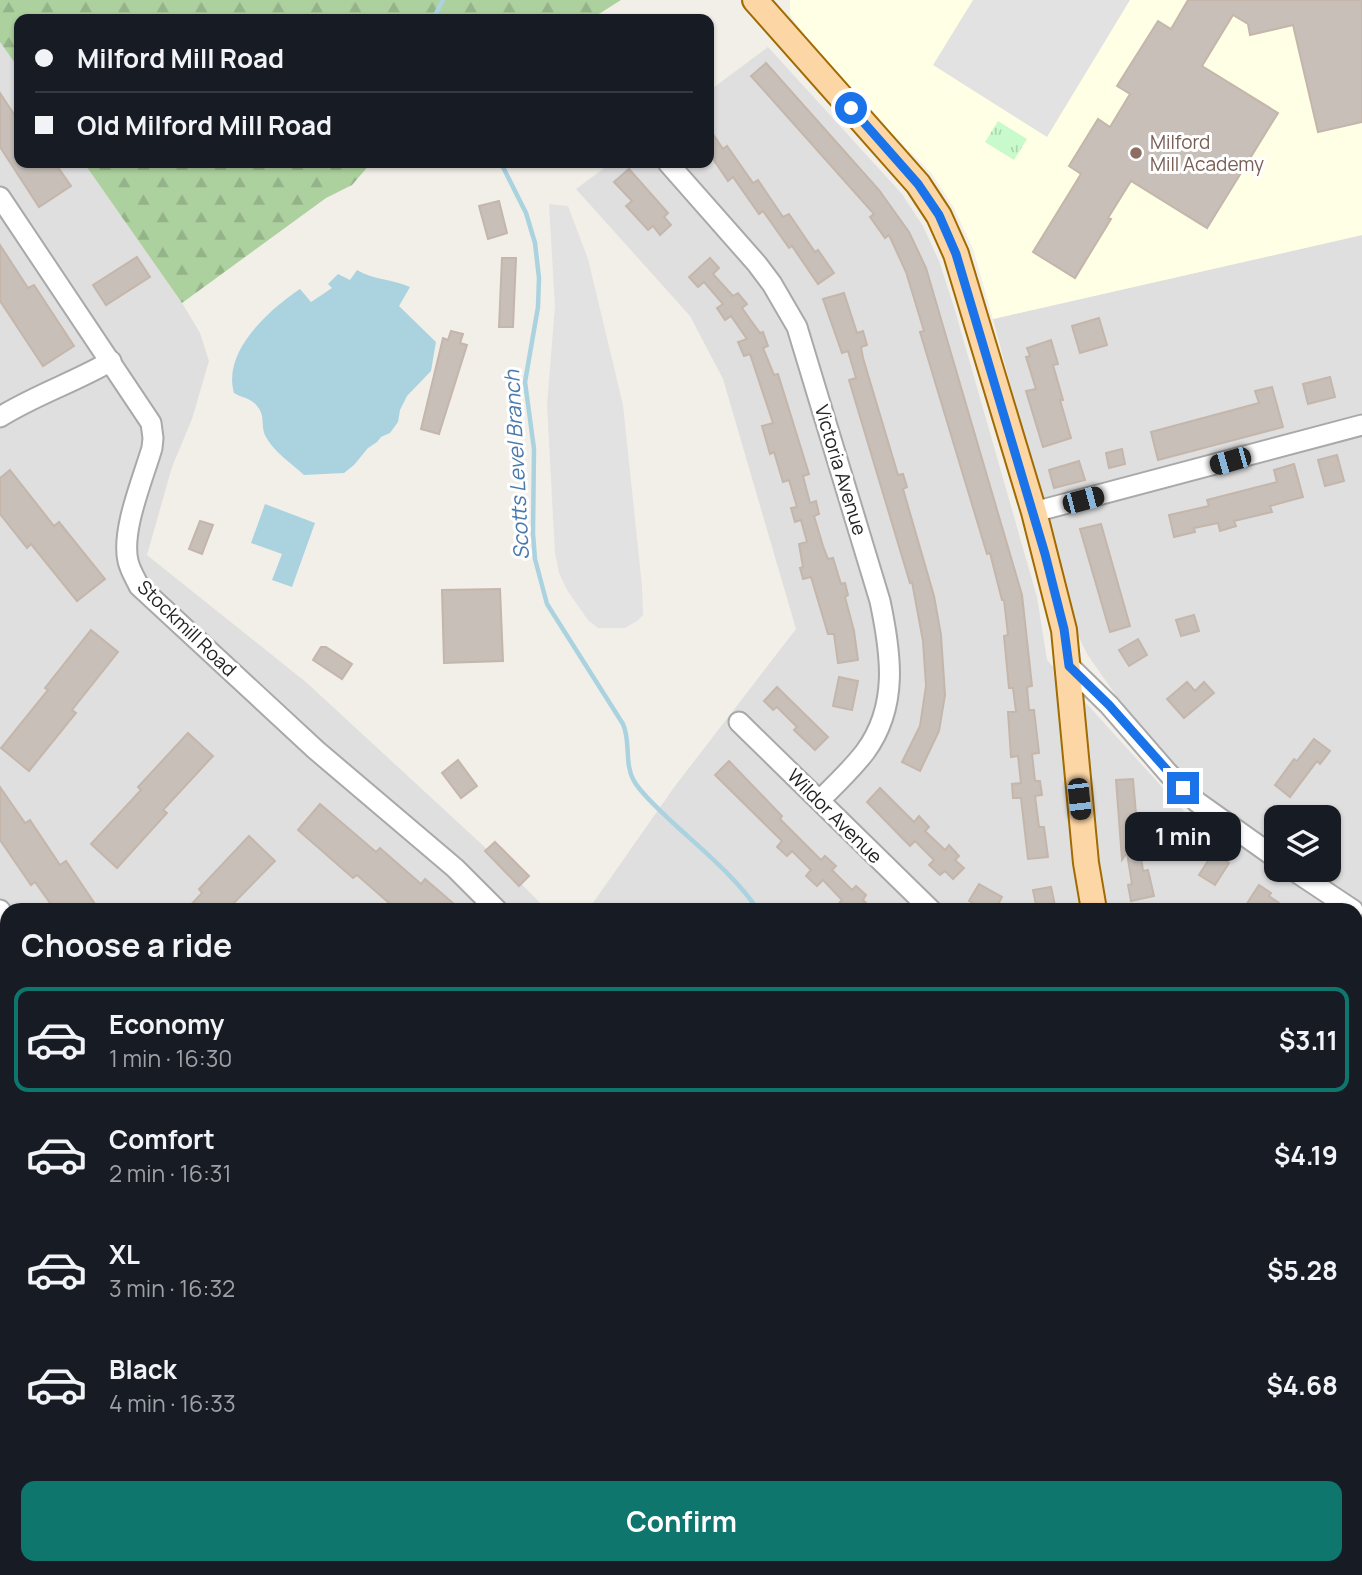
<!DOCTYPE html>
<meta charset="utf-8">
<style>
:root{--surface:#171b24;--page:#242831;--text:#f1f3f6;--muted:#9ea1a6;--line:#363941;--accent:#0f766e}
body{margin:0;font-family:Manrope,sans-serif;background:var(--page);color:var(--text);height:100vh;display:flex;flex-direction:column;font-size:26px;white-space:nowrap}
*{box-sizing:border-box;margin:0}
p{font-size:23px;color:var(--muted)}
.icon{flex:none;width:38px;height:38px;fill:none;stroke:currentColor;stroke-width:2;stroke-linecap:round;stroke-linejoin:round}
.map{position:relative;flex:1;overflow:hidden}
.panel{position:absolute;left:0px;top:903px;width:1363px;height:672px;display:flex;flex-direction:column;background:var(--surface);border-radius:21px 21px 0 0;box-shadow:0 2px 5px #0004}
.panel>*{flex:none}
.top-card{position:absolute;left:14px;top:14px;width:700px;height:154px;border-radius:14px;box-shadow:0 2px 5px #0004;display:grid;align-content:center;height:154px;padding:0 21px;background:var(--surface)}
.tools{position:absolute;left:1264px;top:805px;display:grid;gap:14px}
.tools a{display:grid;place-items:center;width:77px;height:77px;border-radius:14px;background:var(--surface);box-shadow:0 2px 5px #0004;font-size:35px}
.end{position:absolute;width:32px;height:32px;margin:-16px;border:9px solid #1a73e8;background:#fff;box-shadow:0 0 0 4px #fff}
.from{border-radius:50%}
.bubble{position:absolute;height:49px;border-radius:14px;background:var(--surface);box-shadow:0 2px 5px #0004;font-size:23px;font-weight:700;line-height:49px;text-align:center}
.car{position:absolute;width:21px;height:42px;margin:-21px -10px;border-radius:9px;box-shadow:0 0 5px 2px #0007;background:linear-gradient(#222 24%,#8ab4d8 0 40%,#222 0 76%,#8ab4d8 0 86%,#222 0)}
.top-card b{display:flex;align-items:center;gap:24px;height:66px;font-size:26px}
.top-card b+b{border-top:2px solid var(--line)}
.top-card i{width:18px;height:18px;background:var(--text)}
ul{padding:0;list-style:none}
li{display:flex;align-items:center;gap:21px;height:105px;margin:0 14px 10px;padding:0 7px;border:4px solid transparent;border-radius:14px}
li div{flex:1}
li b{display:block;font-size:26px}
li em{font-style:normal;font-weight:700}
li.active{border-color:var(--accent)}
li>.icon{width:63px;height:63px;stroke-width:1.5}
h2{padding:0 21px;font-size:32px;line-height:84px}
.action{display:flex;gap:14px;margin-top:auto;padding:14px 21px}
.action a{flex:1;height:80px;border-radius:14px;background:var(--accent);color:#fff;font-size:28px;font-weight:700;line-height:80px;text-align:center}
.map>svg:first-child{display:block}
</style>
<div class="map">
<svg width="1362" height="1575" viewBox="0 0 1362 1575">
<defs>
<pattern id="forest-firs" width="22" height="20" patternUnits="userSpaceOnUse" patternTransform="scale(1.75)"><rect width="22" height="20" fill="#add19e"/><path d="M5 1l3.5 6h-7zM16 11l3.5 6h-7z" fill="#95b388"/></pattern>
<pattern id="park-tufts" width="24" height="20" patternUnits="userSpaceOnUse" patternTransform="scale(1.75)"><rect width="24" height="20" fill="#c8facc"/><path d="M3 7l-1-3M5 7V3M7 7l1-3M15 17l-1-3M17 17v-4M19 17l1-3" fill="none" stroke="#acd6af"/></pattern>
</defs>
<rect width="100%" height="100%" fill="#f2efe9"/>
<g fill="#e0dfdf" fill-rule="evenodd">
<path d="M0 42 19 69V163H84L182 303 200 333 209 361 192 419 172 467 147 555 307 683 489 851 547 910H7V1252L0 1244Z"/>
<path d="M768 47 902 194 923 226 939 261 954 307 1037 597 1047 660 1212 842 1231 816 1202 796 1122 704 1087 654 1075 629 993 319 1362 235V1352L1356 1349V910H588L675 786 796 629 723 379 690 316 576 189 611 163H709V91ZM1276 817H1328V870H1276Z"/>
<path d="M1356 1544 1362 1548V1575H1030L1035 1568H1356Z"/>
<path d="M116 1568H317L314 1575H111Z"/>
<path d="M481 1568H982L977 1575H493Z"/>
</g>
<g fill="#ffffe5">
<path d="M790 0H1362V235L993 319 973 249 954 208 932 174 846 87 794 21 790 14Z"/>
<path d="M0 1244 7 1252V1568H116L111 1575H0Z"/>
</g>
<g fill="url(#forest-firs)">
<path d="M0 0H621L591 19H19V69L0 42Z"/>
<path d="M84 163H371L352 185 326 198 182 303Z"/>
</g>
<path fill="url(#park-tufts)" d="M998 121 1027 139 1014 160 985 142Z"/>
<g fill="#e2e2e2">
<path d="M973 0H1130L1047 137 933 65Z"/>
<path d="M549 204 568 206 588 259 623 405 642 586 643 615 637 621 625 628H598L588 620 567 590 559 573 555 553 547 405 555 306Z"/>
</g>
<g fill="#aad3df">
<path d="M357 270C373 280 393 279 410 287L399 306 436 342 431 371 407 396 400 410 398 422 390 433 381 437 377 442 368 448 354 465 344 473 304 475C292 464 274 452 266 437 260 426 266 416 257 406 251 398 242 398 234 393 222 351 269 310 300 289L311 302 332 288 328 284 338 274 350 280Z"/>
<path d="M265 504 315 523 292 587 272 580 282 554 251 543Z"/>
</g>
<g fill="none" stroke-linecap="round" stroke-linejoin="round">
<g stroke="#aad3df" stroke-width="4.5">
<path d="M433 19 443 0"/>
<path d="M501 163 526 213 535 243 539 278 538 307 525 382 534 449 533 534 535 559 547 604 623 724C631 742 624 764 634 781 643 796 659 809 671 821 701 849 735 876 758 910"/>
<path d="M1356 1525 1362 1530"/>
<path d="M853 1575 856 1568"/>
</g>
</g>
<g fill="#c7bfb8" stroke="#c4b6ab" stroke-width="2">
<path d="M1188 0H1362V122L1318 132 1293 25 1250 35 1248 24 1233 15 1202 66 1278 113 1207 228 1131 181 1108 218 1111 219 1075 278 1033 252 1081 174 1069 166 1098 119 1110 127 1130 94 1117 86 1158 21 1171 29Z"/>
<path d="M766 63 879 190 909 232 926 268 1022 595 1032 686 1027 687 1029 710H1034L1039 753 1032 754 1035 781H1040L1042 795 1035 796 1039 827H1044L1048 857 1028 859 1021 798H1013L1012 784 1021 783 1018 756 1011 757 1008 712H1016L1013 688H1009L1004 636 1008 635 1004 600H1002L990 553 987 554 920 332 924 331 906 272 889 235 885 238 870 217 874 214 751 76Z"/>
<path d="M0 93 19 122V163H55L71 186 39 207 0 147Z"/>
<path d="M709 128 723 149 727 146 753 183 758 180 783 217 789 214 815 252 818 250 834 273 818 284 792 246 789 248 763 211 759 214 733 177 728 181 709 153Z"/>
<path d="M629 169 668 213 664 217 671 225 660 235 653 226 648 230 626 206 632 201 614 182Z"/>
<path d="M499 201 507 233 488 239 479 206Z"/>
<path d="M0 245 28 288 34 285 74 346 43 366 0 301Z"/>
<path d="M137 257 150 277 106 305 93 285Z"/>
<path d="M502 258H516L513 327H499Z"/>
<path d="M710 258 719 268 713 274 733 296 738 293 747 304 742 308 760 333 763 332 768 346 763 348 774 375 778 374 809 474 803 476 810 503 816 501 819 514 814 516 823 546 828 559 833 558 841 584 845 583 848 595 845 597 854 631 858 660 838 663 834 634H828L811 577 803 579 800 568 803 567 799 544 807 542 801 520 795 522 791 508 797 507 789 480 783 482 774 452 770 454 762 426 773 423 750 354 744 356 738 342 747 339 731 316 725 320 717 308 723 304 704 282 698 287 689 277Z"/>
<path d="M844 293 857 333 863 331 867 345 861 347 863 358 898 475 903 474 907 487 903 489 934 596 941 635 945 695 939 731 920 771 902 762 920 726 926 686 923 641 912 582 910 583 849 380 856 378 848 351 842 353 823 299Z"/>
<path d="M1099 318 1107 345 1080 353 1072 326Z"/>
<path d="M451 331 463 334 460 343 467 345 439 434 421 429 443 338 448 340Z"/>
<path d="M1051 340 1058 364 1053 365 1063 400H1060L1071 438 1043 447 1026 391 1036 389 1026 357 1030 356 1027 348Z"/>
<path d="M1330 377 1335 397 1308 404 1303 384Z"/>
<path d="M1272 387 1283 427 1158 460 1151 432 1259 403 1255 391Z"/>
<path d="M1122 449 1125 464 1109 468 1106 453Z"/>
<path d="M1337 455 1344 481 1325 486 1318 460Z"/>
<path d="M1079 461 1085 480 1054 488 1049 470Z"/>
<path d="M1294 464 1303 497 1270 506 1272 512 1234 521 1236 526 1220 531 1218 523 1194 528 1195 532 1174 537 1169 515 1209 506 1207 500 1277 482 1274 470Z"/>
<path d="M10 470 54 526 59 522 105 579 77 601 31 544 27 548 0 514V478Z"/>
<path d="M200 521 213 525 202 554 189 549Z"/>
<path d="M1101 524 1130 626 1110 632 1080 529Z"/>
<path d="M500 589 503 661 444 663 442 590Z"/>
<path d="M1194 615 1199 631 1181 636 1176 620Z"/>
<path d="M91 630 118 652 72 710 76 713 29 771 1 748 48 690 45 688Z"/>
<path d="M1138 639 1147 655 1129 666 1119 650Z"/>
<path d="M321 647H326L352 664 342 679 313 660Z"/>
<path d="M839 677 858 681 852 710 833 706Z"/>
<path d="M1187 682 1195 691 1204 682 1214 693 1184 718 1167 699Z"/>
<path d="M777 687 828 737 815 750 794 730 797 727 777 707 773 710 764 701Z"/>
<path d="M188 733 213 756 163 810 167 813 117 868 91 844 141 790 138 787Z"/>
<path d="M1314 739 1330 751 1320 764 1317 761 1290 797 1275 785 1294 759 1297 761Z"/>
<path d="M458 760 477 786 461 798 442 773Z"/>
<path d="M729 761 782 816 780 819 821 860 825 856 836 866 832 870 852 890 856 886 866 895 863 900 873 910H833L842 900 823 880 817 886 806 876 811 870 792 851 787 856 777 847 782 841 715 775Z"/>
<path d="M1133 779 1138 837 1130 848 1141 857 1143 871 1148 870 1154 896 1131 901 1128 885 1132 884 1127 853 1122 860 1116 780Z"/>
<path d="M0 787 25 823 30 820 60 865 66 861 99 910H55L35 882 31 885 0 840Z"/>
<path d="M880 788 914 822 919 816 929 827 925 831 945 850 949 845 959 856 955 860 964 868 953 879 945 871 940 875 929 865 934 860 915 841 910 846 867 802Z"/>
<path d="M320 804 376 852 380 848 421 884 425 879 461 910H397L357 875 353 878 298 830Z"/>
<path d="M249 836 275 861 227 910H186L202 893 199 889Z"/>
<path d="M495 842 529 876 519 886 485 851Z"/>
<path d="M1213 853 1229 863 1215 885 1199 875Z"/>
<path d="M979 884 1002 897 995 910H985L969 901Z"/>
<path d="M1259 885 1271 893 1269 896 1289 910H1252L1246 905Z"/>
<path d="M1051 887 1056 910H1037L1033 890Z"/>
</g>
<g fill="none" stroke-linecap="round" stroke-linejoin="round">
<g stroke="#a9a9a9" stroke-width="23">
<g id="minor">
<path d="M668 163 757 264 772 284 797 327 880 601C891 653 899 706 865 752 852 769 835 785 820 800"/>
<path d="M0 197 151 423 153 438 152 448C143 479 121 530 128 561 130 570 135 578 139 586L316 750 455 868 497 910"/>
<path d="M0 417C35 395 75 382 111 361"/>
<path d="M1034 512 1362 425"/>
<path d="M1069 666 1109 705 1168 773 1197 802 1276 858"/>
<path d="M739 722 931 910"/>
<path d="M1293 870 1353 910"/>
<path d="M0 910 7 920"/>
<path d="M0 1216 7 1223"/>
<path d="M1356 1268 1362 1262"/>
<path d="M536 1568 547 1575"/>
<path d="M1169 1568 1179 1575"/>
<path d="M733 1575 737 1568"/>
<path d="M1004 1575 1009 1568"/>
</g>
</g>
<g stroke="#a06b00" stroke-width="28">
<g id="major">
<path d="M755 0 918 184 939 216 956 254 1034 512 1064 630 1086 863 1094 910"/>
<path d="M1356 1372 1362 1375"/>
</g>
</g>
<use href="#minor" stroke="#fff" stroke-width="19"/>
<use href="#major" stroke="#fcd6a4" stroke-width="24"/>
</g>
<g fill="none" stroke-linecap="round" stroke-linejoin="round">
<path stroke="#1a73e8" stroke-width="9" d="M851 108 918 184 939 215 956 254 1045 554 1064 629 1069 666 1109 705 1183 788"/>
</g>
<circle fill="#8d6e63" stroke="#fff" stroke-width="2.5" cx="1136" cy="153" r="7"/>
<g text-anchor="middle" stroke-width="6" stroke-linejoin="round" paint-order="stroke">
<g font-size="19" fill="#785e54" stroke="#fff" text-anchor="start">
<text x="1150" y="149">Milford<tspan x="1150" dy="22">Mill Academy</tspan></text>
</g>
<g font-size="19" fill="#222" stroke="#fff">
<text transform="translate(841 470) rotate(73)" y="7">Victoria Avenue</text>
<text transform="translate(187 628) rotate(44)" y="7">Stockmill Road</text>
<text transform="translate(835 816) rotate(45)" y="7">Wildor Avenue</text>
</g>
<g font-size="21" font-style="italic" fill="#4a7aab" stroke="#fff">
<text transform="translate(517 465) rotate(-93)" y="7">Scotts Level Branch</text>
</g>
</g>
</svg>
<div class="tools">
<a><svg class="icon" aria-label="layers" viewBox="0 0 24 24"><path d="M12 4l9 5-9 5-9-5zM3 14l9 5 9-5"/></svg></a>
</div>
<i class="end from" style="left:851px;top:108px"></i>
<i class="end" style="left:1183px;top:788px"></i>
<div class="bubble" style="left:1125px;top:812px;width:116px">1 min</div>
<i class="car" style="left:1230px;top:461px;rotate:254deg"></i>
<i class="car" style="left:1083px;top:500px;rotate:75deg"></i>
<i class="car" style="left:1079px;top:799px;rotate:174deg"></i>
<div class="top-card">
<b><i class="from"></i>Milford Mill Road</b>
<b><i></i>Old Milford Mill Road</b>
</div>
<section class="panel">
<h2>Choose a ride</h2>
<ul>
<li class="active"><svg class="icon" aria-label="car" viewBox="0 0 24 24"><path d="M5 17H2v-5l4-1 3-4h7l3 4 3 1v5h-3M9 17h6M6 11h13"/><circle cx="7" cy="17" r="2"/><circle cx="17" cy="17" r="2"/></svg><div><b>Economy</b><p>1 min · 16:30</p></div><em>$3.11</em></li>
<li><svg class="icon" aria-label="car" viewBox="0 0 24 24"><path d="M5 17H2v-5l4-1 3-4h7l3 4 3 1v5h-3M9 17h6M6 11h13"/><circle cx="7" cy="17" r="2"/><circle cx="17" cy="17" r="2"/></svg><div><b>Comfort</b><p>2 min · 16:31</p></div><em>$4.19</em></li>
<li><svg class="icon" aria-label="car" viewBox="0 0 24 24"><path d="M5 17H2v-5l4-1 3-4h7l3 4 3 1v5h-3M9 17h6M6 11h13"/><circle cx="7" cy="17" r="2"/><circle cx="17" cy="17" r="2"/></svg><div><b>XL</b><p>3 min · 16:32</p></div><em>$5.28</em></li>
<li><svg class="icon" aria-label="car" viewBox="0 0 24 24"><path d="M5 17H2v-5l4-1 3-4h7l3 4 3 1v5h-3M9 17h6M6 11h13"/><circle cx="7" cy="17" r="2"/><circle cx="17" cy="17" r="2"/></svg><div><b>Black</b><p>4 min · 16:33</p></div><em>$4.68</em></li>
</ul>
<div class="action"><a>Confirm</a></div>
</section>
</div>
